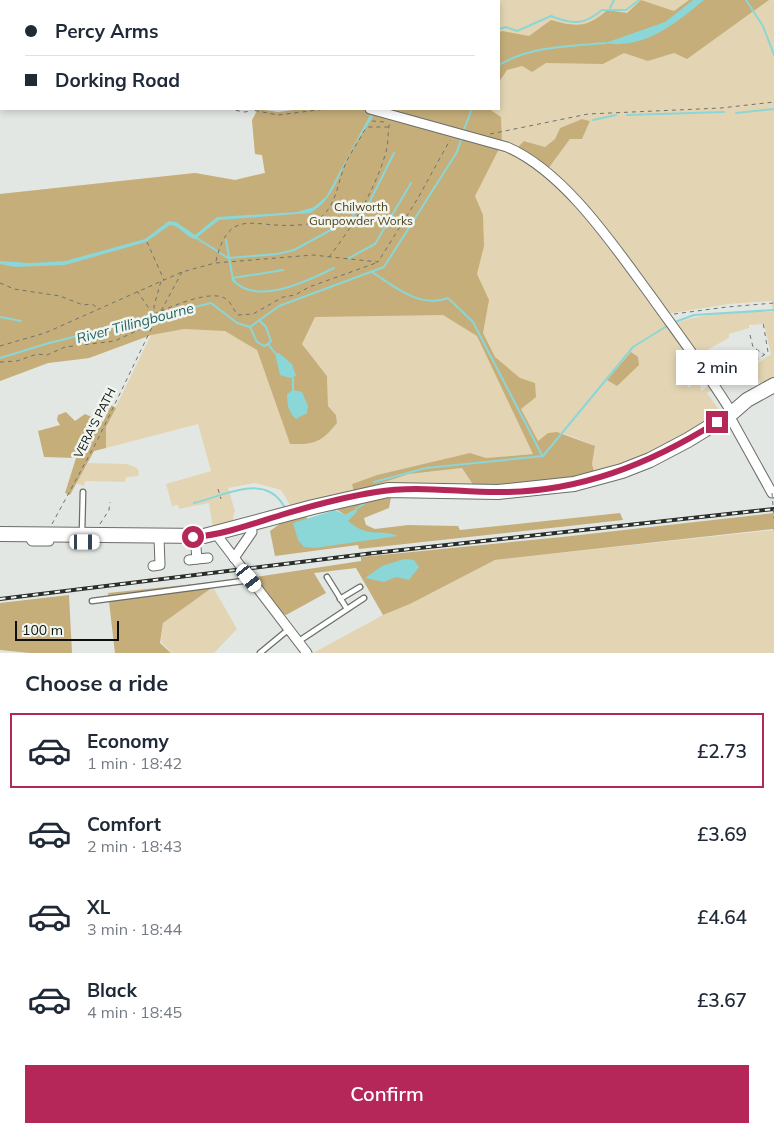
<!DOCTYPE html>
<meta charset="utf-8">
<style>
:root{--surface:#fff;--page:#f2f2f3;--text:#1f2937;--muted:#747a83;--line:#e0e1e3;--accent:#b62759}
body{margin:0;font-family:Mulish,sans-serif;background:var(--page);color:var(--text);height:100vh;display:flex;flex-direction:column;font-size:19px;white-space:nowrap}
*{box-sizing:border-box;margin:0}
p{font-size:16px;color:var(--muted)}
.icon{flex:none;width:28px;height:28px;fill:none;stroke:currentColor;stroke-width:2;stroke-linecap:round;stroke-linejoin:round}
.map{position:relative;height:653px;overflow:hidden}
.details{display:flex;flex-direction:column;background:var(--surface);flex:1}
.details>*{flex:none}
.guide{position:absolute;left:0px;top:0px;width:500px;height:110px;box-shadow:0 2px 8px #0003;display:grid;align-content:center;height:110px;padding:0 25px;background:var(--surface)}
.scale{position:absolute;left:15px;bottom:12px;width:104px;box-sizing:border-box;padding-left:5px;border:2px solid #0e100e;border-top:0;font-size:14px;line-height:18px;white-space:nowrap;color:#0e100e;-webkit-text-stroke:4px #f0f5f0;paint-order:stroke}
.end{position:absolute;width:22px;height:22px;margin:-11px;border:6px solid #b62759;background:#fff;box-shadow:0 0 0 2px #fff}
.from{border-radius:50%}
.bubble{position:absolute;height:35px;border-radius:0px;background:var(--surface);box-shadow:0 2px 8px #0003;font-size:16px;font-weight:600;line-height:35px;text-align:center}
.car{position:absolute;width:15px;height:30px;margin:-15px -8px;border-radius:6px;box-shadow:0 0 4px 1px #0007;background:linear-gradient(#fff 24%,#345 0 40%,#fff 0 76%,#345 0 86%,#fff 0)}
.guide b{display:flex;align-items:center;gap:18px;height:48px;font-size:19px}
.guide b+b{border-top:1px solid var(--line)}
.guide i{width:12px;height:12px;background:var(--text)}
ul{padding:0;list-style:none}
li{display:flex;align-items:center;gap:15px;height:75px;margin:0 10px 8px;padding:0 15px;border:2px solid transparent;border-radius:0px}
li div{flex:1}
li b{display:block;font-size:19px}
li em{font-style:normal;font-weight:600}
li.selected{border-color:var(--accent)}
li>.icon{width:45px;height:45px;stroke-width:1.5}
h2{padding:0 25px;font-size:22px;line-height:60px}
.cta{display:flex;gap:10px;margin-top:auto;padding:10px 25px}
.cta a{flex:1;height:58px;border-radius:0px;background:var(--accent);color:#fff;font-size:20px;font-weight:600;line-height:58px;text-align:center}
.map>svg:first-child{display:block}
</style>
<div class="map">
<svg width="774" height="653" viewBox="0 0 774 653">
<rect width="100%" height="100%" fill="#e3e7e3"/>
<g fill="#e3d5b4" fill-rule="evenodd">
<path d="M0 0H237V1H1V27Z"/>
<path d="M408 0H774V379L761 384 752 367 771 354 764 324 749 325V328L729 334V338L696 356 675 324C698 313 747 311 772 312V301L729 304 667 314C630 263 594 212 548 169L570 139H582L590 121 582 119 560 128 555 139 545 147 525 141 517 148 503 143 501 146 524 157 545 173 583 213 631 273 692 358 676 369 689 388 693 382 700 384 701 391 710 385 713 389 707 393 720 411C680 439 642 459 595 474L592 464 595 446C569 436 547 419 533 454L486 458 470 454 377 475 352 484 354 492 290 505 281 490 255 483 228 488 235 511 233 517 234 523 213 528 209 503 179 509 178 505 172 506 166 484 211 471 198 424 106 448V427L151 335 89 358 48 363 0 381V194L195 173 235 180 265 173 262 155 255 154 252 120 266 121 349 109 375 112 377 109H499V1ZM302 344 327 376 328 406 336 415 337 423C322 442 314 445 290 444L257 350Z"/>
<path d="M88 463 127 464 137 468 139 472 138 476 126 477 125 482 85 481 84 486 76 483Z"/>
<path d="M462 468 474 486 375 485 409 474Z"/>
<path d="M774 530V653H313L383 615 410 604 495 560Z"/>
<path d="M213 587 237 629 214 653H172L161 642 163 623Z"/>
</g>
<g fill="#c5ae7a">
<path d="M641 0 674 11 689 0H769L687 59 674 53 648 61 624 53 603 64 546 63 532 72 522 66 507 70 499 82V33L502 31 529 36 551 20C576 27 588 28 607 10L627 13Z"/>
<path d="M258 109 278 112 302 109H489L501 117 502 143 475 196 483 215 484 246 477 274 489 300 483 333 495 357 520 378 535 383 536 397 521 409 538 441 548 433 557 432 595 446 592 464 595 474 519 487 474 486 462 468 409 474 354 492 352 484 377 475 470 453 486 458 533 454 477 336 443 315 315 317 302 344 327 376 328 406 336 415 337 423C322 442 314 445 290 444L257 350 225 331 184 329 151 335 89 358 48 363 0 381V194L195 173 235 180 265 173 262 155 255 154 252 120Z"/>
<path d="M582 119 590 121 582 139H570L548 169 534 156 517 148 524 141 545 147 555 139 560 128Z"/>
<path d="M631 352 638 357 639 365 617 386 607 380Z"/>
<path d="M111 405 116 408 106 427V448L94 451 70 495 65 493 76 458 44 457 38 431 60 425 57 420 58 415 66 412 75 421 85 414 103 422Z"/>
<path d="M391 497 389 508 364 518 366 525 375 529 408 525 458 526 460 530 620 513 623 520 359 549 358 545 275 556 270 531 281 523 305 516 324 536 356 512 355 510 345 515 336 509Z"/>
<path d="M774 513V531L773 529 495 560 410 604 383 615 356 568 314 573 326 593 286 615 276 611 249 578 361 561V557L562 537Z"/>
<path d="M242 579 248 581 213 587 163 623 160 643 171 653H115L108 593Z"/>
<path d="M69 595 72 653H30L0 650V603Z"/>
</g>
<g fill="#8bd6d6">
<path d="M693 0H704C676 23 644 50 605 43L665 22Z"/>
<path d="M370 115 373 116 372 118C364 131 356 142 349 155 338 177 333 200 310 213L219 220 195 239C185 237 180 225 170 225L146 242 65 265 15 267 0 264V261L30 263 65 261 145 239 169 221 176 222 195 235 217 217 297 212 314 207 326 197 332 186Z"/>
<path d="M275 353H279L292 364 296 376 290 378 280 375Z"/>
<path d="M293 390 302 392 308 406 307 413 296 419C288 413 287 403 287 394Z"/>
<path d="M356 509 357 512 348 521C370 539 377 528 398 536L315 548 304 547 298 540 293 523 335 510 345 515Z"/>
<path d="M404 559 414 560 419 567 409 580 396 577 384 582 365 578 382 566Z"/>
</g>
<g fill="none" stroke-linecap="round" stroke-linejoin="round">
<g stroke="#8bd6d6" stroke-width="2">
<path d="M746 0 763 26 774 55"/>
<path d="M404 1 405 0"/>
<path d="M420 1V0"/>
<path d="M474 1 475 0"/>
<path d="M610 8 614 0"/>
<path d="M499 29 506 27 517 31 551 16C574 25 584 25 602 10H626L639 0"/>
<path d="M499 65C531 46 570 46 606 43"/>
<path d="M736 113 774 109"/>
<path d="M627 115 724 112"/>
<path d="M593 120 616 115"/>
<path d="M463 132 472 109"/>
<path d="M195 237 228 258 277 254 294 250 351 219 359 206 369 203 394 153"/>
<path d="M226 240 233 280C257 307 309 280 334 268"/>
<path d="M349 258 375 244 411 183"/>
<path d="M372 272C394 286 420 309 448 298L473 322 542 455"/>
<path d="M233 278 283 270"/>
<path d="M0 317 21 321"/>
<path d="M259 320 266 327 271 341 268 344"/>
<path d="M675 322 694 315 774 310"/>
<path d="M250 327 257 342 264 346 268 344 275 353"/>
<path d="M0 358 49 343 211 303 237 323 250 327 279 306 384 267 457 152 462 136"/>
<path d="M293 378V390"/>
<path d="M374 482 426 468 543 456 633 347 667 326"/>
<path d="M194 503C224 496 266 471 285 508"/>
<path d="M356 509 365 503"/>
</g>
<g stroke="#6a6e69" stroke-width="7">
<g id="lane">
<path d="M82 533 83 492"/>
<path d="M327 577 347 609"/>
<path d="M340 599 360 587"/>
<path d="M92 601 243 581 248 576"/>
<path d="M299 641 364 598"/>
<path d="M260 653 289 629"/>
</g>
</g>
<g stroke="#6a6e69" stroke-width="11">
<g id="street">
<path d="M392 1V0"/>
<path d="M370 109 507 147C565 172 614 246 651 296 678 334 707 372 732 413L731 419 772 493"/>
<path d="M216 534 307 653"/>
<path d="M28 535 32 541H49"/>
<path d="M234 558 252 532 251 524"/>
<path d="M197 559 208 558"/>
<path d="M189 560 197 559 195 537"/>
<path d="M153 566 160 565 159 537"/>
</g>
</g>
<g stroke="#6a6e69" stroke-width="16">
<path id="primary" d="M0 534 204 536 313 507 388 490 498 492 574 484 622 471 650 460 688 440 732 413 747 400 774 385"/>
</g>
<g stroke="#6f726f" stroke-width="1" stroke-dasharray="4 4" stroke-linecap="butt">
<path d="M240 0V1"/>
<path d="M0 31H1"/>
<path d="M0 39H1"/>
<path d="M228 109 245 112 250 111"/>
<path d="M247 109 278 115 326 109"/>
<path d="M372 121 385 122"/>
<path d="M490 134 588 114 721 108 774 102"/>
<path d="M147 242 164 280"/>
<path d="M329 257C353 226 375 190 386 152 389 142 387 132 390 122"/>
<path d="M216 261C229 205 255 229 297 225 303 225 311 224 316 221 337 207 336 187 345 165 350 153 358 143 364 131L368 127H389"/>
<path d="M0 283 14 289 60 296 83 305 92 304 98 308"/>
<path d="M137 291 153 314"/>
<path d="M161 311C175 305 213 289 226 299 232 303 233 310 238 315L253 314 283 297 295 295 309 287 376 263"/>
<path d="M154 314 161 311 182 272"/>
<path d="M674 314 727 307 774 303"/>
<path d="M750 335 753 347 765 355"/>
<path d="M0 346 45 333 182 272 215 263 313 255 378 262 418 198 450 140"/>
<path d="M0 362 17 361 37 354 47 355 65 347 115 341 153 323"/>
<path d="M690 375 688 368 690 366"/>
<path d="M727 381 729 367 756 349"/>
<path d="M723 385 768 352 763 322"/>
<path d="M218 489 221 499"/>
<path d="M52 524 97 441 155 321 154 306 161 281"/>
<path d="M100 524 109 510 110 502"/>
</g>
<use href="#lane" stroke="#fff" stroke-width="4.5"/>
<use href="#street" stroke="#fff" stroke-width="9"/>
<use href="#primary" stroke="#fff" stroke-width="14"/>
<g stroke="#2a2c2a" stroke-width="4">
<path id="rail" d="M0 599 374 553 774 509"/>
</g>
<use href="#rail" stroke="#f0f5f0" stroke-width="2" stroke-dasharray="5.5" stroke-linecap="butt"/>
<path stroke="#6f726f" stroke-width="1" stroke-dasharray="4 4" stroke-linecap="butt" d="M772 493 774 518"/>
</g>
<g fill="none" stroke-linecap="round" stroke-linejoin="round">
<path stroke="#b62759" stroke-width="6" d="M193 537C223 535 252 524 281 515 311 506 344 497 376 492 416 485 457 492 497 492 578 493 650 464 717 422"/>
</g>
<g text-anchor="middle" stroke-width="5" stroke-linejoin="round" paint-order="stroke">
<g font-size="12" fill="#534218" stroke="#f0f5f0">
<text x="361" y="211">Chilworth<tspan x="361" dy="14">Gunpowder Works</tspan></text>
</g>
<g font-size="12" fill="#0e100e" stroke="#f0f5f0">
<text transform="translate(95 423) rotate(-63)" y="4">VERA'S PATH</text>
</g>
<g font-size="14" font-style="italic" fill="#256263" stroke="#f0f5f0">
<text transform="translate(135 323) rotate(-15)" y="5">River Tillingbourne</text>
</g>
</g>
</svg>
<div class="scale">100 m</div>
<i class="end from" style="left:193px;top:537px"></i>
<i class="end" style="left:717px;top:422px"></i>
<div class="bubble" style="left:676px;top:350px;width:82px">2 min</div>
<i class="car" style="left:85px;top:542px;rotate:90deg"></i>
<i class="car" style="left:249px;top:578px;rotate:141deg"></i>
<div class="guide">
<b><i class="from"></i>Percy Arms</b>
<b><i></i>Dorking Road</b>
</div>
</div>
<section class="details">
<h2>Choose a ride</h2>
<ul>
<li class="selected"><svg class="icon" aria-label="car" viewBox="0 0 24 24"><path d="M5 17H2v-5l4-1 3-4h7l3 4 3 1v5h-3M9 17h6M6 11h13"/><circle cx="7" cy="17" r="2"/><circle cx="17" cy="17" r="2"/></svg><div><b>Economy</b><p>1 min · 18:42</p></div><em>£2.73</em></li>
<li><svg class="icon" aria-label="car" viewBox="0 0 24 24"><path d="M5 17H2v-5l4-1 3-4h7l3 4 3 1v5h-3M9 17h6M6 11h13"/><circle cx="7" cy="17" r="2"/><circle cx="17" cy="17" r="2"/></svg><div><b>Comfort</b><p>2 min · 18:43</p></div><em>£3.69</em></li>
<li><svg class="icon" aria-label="car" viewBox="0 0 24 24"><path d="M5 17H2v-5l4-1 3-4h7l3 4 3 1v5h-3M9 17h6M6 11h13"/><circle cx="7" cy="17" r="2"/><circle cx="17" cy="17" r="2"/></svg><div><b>XL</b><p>3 min · 18:44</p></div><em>£4.64</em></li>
<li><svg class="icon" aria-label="car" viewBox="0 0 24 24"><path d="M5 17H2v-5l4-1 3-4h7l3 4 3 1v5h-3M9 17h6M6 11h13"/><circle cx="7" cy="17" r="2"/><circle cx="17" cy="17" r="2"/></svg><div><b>Black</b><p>4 min · 18:45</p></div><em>£3.67</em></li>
</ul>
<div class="cta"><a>Confirm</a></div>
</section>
